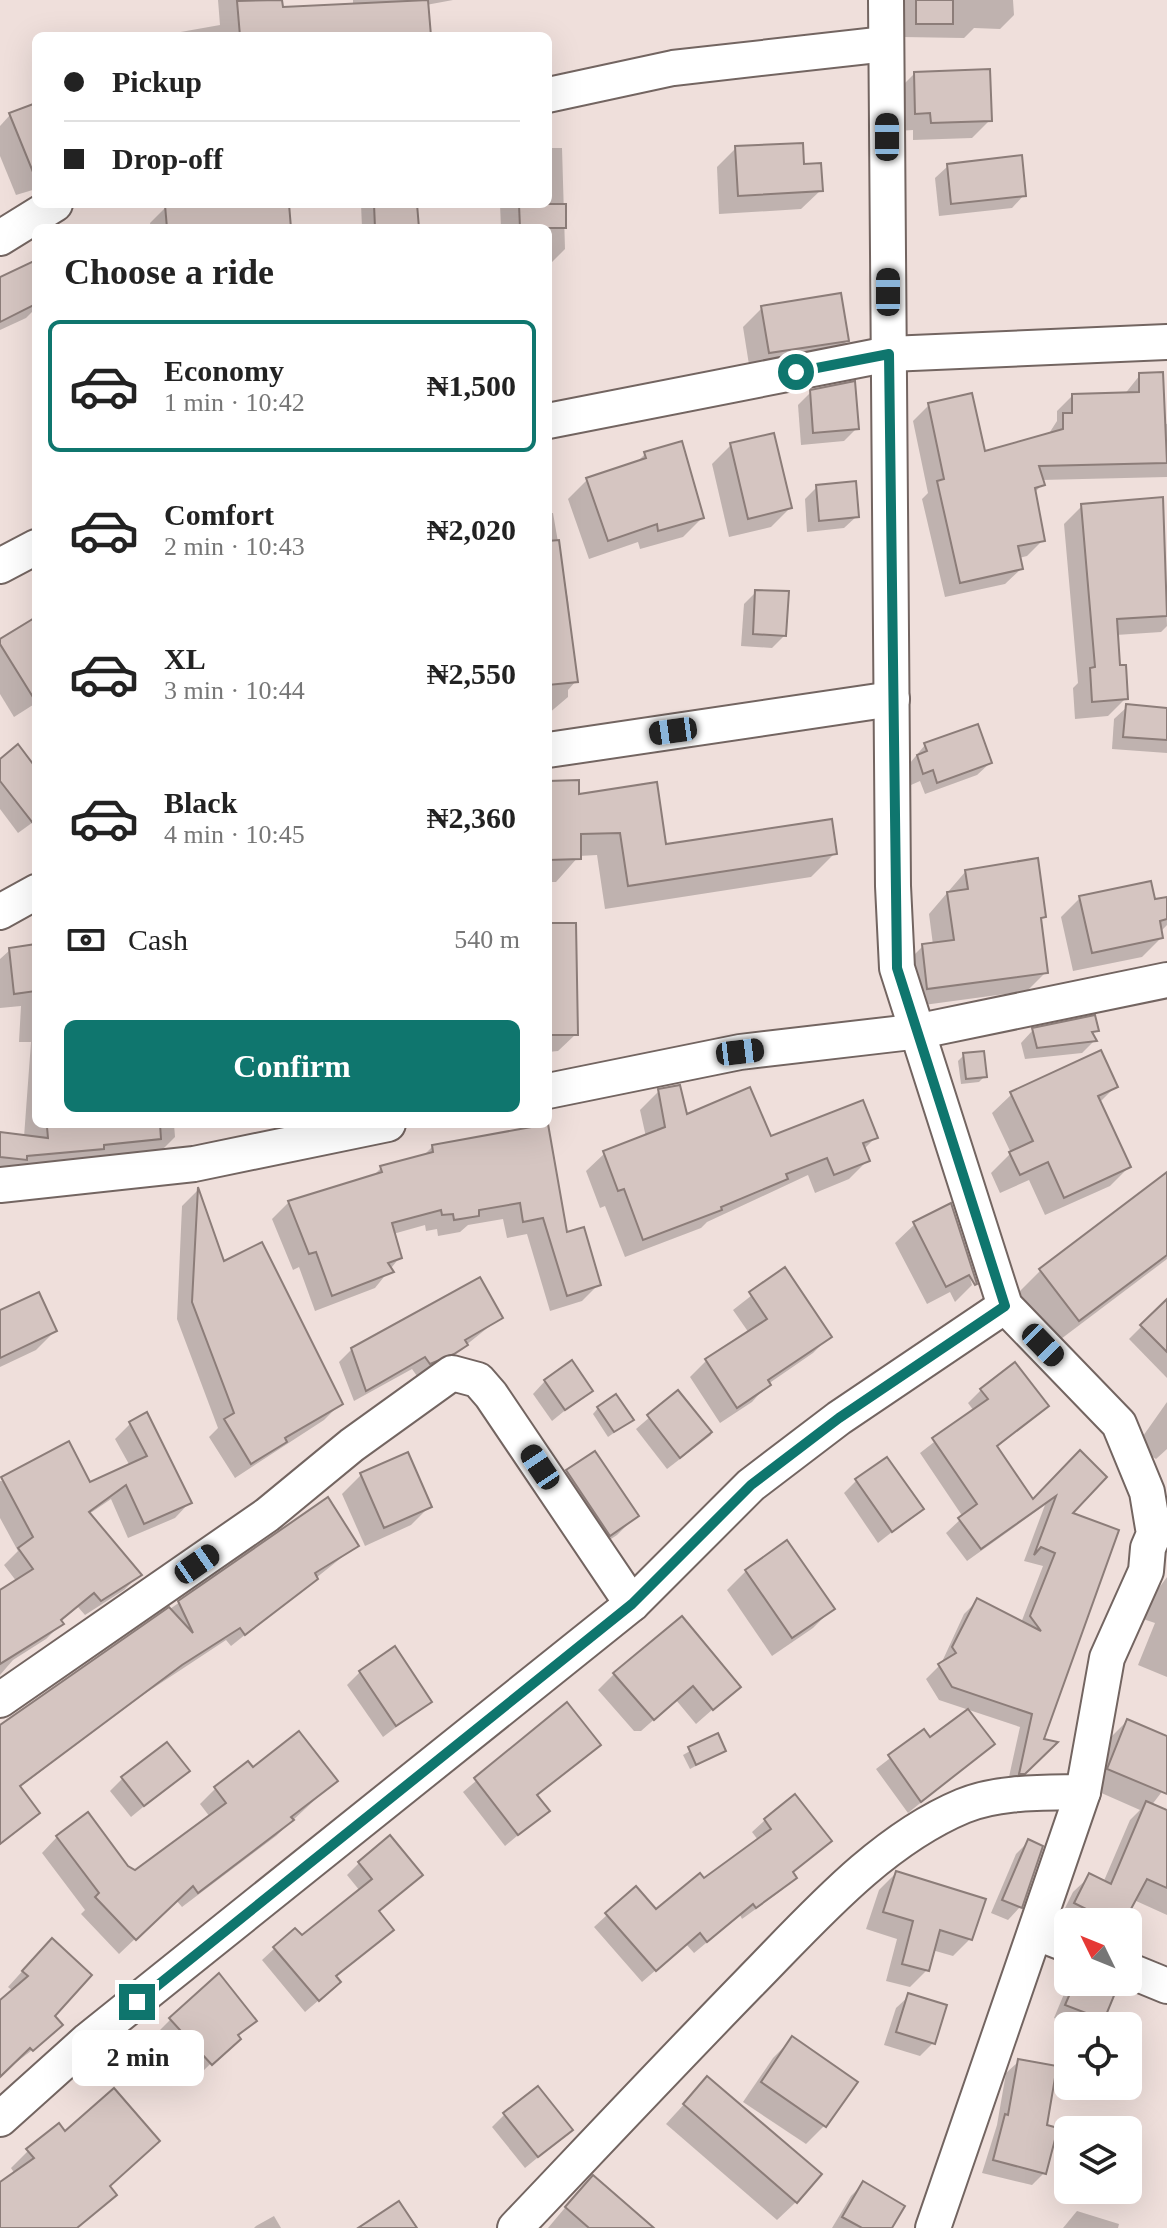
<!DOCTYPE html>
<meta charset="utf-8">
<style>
:root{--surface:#fff;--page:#f6f6f6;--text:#222;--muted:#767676;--line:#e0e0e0;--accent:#0f766e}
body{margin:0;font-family:"Times New Roman",serif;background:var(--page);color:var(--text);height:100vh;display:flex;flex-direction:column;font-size:30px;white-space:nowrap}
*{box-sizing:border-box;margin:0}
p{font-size:26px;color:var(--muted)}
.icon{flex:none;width:44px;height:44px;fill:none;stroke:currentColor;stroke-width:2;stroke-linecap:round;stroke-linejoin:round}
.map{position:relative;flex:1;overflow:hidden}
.panel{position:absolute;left:32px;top:224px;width:520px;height:904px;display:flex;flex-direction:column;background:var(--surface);border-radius:12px;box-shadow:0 8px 32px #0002}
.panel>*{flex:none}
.guide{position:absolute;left:32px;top:32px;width:520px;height:176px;border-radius:12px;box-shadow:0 8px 32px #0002;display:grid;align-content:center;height:176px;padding:0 32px;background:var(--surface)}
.needle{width:52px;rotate:313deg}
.controls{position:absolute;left:1054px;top:1908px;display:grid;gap:16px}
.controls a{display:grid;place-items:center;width:88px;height:88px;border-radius:12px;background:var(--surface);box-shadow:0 8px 32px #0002;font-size:40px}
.end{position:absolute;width:36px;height:36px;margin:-18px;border:10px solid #0f766e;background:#fff;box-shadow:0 0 0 4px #fff}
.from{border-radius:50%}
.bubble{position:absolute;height:56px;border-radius:12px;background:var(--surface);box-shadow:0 8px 32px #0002;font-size:26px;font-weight:600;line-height:56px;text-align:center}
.car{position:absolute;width:24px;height:48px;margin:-24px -12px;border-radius:10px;box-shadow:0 0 6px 2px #0007;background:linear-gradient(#222 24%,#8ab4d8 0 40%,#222 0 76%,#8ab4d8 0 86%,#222 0)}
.guide b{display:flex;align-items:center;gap:28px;height:76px;font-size:30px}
.guide b+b{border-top:2px solid var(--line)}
.guide i{width:20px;height:20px;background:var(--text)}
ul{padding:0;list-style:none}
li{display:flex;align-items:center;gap:24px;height:132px;margin:0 16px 12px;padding:0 16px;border:4px solid transparent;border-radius:12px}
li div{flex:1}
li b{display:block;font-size:30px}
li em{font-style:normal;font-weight:600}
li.selected{border-color:var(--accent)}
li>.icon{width:72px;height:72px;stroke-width:1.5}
h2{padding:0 32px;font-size:36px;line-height:96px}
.pay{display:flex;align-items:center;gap:20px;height:88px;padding:0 32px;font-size:30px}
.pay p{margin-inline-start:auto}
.primary-button{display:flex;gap:16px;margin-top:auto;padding:16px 32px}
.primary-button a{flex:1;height:92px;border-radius:12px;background:var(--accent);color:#fff;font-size:32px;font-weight:600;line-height:92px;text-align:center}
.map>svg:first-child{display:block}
</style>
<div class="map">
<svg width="1167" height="2228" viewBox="0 0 1167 2228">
<rect width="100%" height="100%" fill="#efdfdb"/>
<g fill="#0003">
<path d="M218 0H280L281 9 353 8V0H453L426 5 429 36H158L220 25Z"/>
<path d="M889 0H1013L1014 15 1000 29 974 28 964 38 902 37Z"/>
<path d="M914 74 990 120 972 138 913 140V130L898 131 896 92Z"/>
<path d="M36 105V189L16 195 0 156V126L10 115Z"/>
<path d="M548 148H562L565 249 548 266V228H501L500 204H548Z"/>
<path d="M736 148 821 190 801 209 719 214 717 167Z"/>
<path d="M948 166 1024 195 1012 208 939 216 935 178Z"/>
<path d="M205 204H287L289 228H151L150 223 166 207Z"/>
<path d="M361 204H415L417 228H362Z"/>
<path d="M36 279V308L26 318 0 330V280Z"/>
<path d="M762 308 847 341 828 360 750 371 743 327Z"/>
<path d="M1140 375 1162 423 1167 424V477L1041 480 1042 485 1034 493 1043 540 1027 556 1019 558 1021 569 1005 584 945 597 922 499 928 493 913 421 929 405 984 454 1048 435 1057 421V411L1072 396 1124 395Z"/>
<path d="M811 392 857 428 844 441 801 445 798 405Z"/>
<path d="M731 445 790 508 771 527 729 537 712 464Z"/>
<path d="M645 454 702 518 683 537 640 549 638 542 589 559 568 499 587 480 636 463Z"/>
<path d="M817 487 857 516 844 528 807 532 805 499Z"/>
<path d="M1162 499 1167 626 1161 632 1116 635 1118 668 1126 698 1108 716 1075 719 1073 688 1078 683 1064 524 1082 506Z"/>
<path d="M548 513H553L568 600 576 681 568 690V697L548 714Z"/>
<path d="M756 592 784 636 772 648 741 646 744 604Z"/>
<path d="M36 619V703L14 717 0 694V641Z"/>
<path d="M1127 707 1167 710V753L1112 749 1114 719Z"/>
<path d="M925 745 990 763 977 775 925 794 920 781 911 785 905 769Z"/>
<path d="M0 761 36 771V820L18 833 0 809Z"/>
<path d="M548 783 665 846 835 853 811 877 605 909 597 855 579 856 556 882H548Z"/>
<path d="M966 871 1044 916 1040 921 1046 972 1027 991 909 1007 903 966 923 946 933 945 929 914Z"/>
<path d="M1080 898 1154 902 1167 899V925L1160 932 1161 938 1142 957 1073 971 1061 917Z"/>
<path d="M548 925 576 1034 558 1051 548 1052Z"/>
<path d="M36 946V1124H174L175 1137 159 1153 0 1174V1134L24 1137 31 1042H19L21 1006 0 1008V959L10 950Z"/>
<path d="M1033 1030H1096L1091 1035 1094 1041 1082 1053 1025 1059 1021 1043Z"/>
<path d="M964 1055 985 1076 979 1082 961 1084 958 1061Z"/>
<path d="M1116 1086 1099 1103 1129 1167 1110 1186 1045 1215 1029 1180 1000 1193 991 1173 1011 1153 992 1113 1012 1094Z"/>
<path d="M659 1091 685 1116 769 1139 875 1138 863 1150 867 1161 849 1179 815 1193 808 1175 707 1222 701 1228 625 1257 605 1206 600 1208 586 1171 605 1153 646 1137 640 1110Z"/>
<path d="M546 1126 566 1234 599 1284 582 1301 550 1311 527 1234 507 1238 503 1219 468 1225 460 1232 438 1236 437 1229 426 1231 425 1225 393 1234 400 1257 375 1288 315 1311 299 1267 293 1270 272 1219 289 1202 373 1176 381 1168 422 1157 433 1146Z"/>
<path d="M1167 1184V1259L1053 1345 1016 1295 1041 1270Z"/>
<path d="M197 1191 222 1264 340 1404 324 1420 235 1478 209 1437 218 1428 177 1319 182 1206Z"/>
<path d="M950 1206 972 1285 955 1302 950 1292 927 1304 895 1243 915 1224Z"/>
<path d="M784 1270 829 1337 813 1353 768 1384 752 1402 720 1423 690 1377 706 1361 749 1333 733 1310Z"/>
<path d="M1167 1301V1378L1129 1339Z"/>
<path d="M0 1312 55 1331 36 1350 0 1367Z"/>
<path d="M501 1317 440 1366 417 1376 412 1369 354 1401 339 1362 352 1349Z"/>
<path d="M545 1381 590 1390 552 1421 533 1394Z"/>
<path d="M981 1390 1047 1406 996 1448 1033 1502 1080 1453 1041 1741 1054 1743 1010 1786H1007L1020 1727 939 1700 926 1679 941 1664 964 1614 978 1600 1021 1623 1043 1566 1024 1561 1045 1505 967 1561 946 1533 963 1517 920 1453 974 1411 968 1403Z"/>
<path d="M678 1393 711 1435 667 1469 636 1429Z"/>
<path d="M1167 1402V1449L1156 1459 1136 1446Z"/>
<path d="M598 1408 625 1425 608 1437 593 1414Z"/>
<path d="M130 1424 190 1502 175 1518 128 1538 111 1499 89 1514 139 1575 124 1590 85 1615 78 1607 60 1622 61 1624 46 1639 13 1660 0 1675V1592L17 1582 4 1565 18 1551 0 1518V1481L90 1484 130 1466 115 1439Z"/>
<path d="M594 1454 636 1516 617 1535 590 1553 548 1491 567 1472Z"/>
<path d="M361 1475 430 1506 411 1525 365 1546 342 1494Z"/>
<path d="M857 1480 921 1509 878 1543 844 1493Z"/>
<path d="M786 1543 832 1609 813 1628 772 1656 727 1590 746 1571Z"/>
<path d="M356 1546 231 1646 226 1640 123 1708 19 1788 38 1813 0 1845V1727L180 1602Z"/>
<path d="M1167 1577V1677L1138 1665 1155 1623 1143 1619 1150 1600Z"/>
<path d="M360 1672 429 1702 383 1737 347 1685Z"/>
<path d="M614 1674 738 1687 696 1724 676 1700 641 1731H634L598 1690Z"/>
<path d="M567 1704 598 1745 536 1796 547 1811 505 1846 463 1792Z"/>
<path d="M1127 1721 1167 1738V1785L1151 1806 1167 1813V1915L1134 1900 1122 1922 1068 1924 1059 1920 1073 1892 1090 1876 1103 1883 1130 1820 1140 1810 1090 1788 1108 1740Z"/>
<path d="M924 1732 930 1740 993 1744 908 1813 876 1769Z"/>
<path d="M717 1736 724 1751 690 1769 683 1755Z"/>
<path d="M252 1770 335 1781 276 1836 182 1907 176 1900 119 1954 81 1914 85 1910 42 1853 57 1837 135 1872 210 1817 200 1804 216 1788Z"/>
<path d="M187 1771 131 1817 110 1791 123 1778Z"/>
<path d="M765 1820 829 1841 791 1873 794 1878 782 1890 742 1919 740 1915 694 1953 686 1944 642 1982 594 1927 607 1915 656 1912 758 1840 752 1832Z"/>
<path d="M1028 1842 1020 1907 1008 1920 991 1913 1016 1854Z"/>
<path d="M359 1863 420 1875 377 1912 391 1930 335 1978 326 1994 305 2012 262 1960 275 1948 302 1938 360 1891 347 1875Z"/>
<path d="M896 1873 970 1939 953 1956 932 1950 927 1970 910 1987 886 1981 897 1939 866 1929 879 1890Z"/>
<path d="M36 1956 53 2016 45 2040 0 2075V2003L13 1991 8 1987Z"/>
<path d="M1069 1982H1112L1115 1987 1102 2019 1095 2026H1075L1054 2018Z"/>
<path d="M909 1996 933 2043 920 2056 884 2045 896 2008Z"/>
<path d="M171 2019 254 2021 198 2076 158 2032Z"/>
<path d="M792 2039 825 2125 806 2144 743 2102 773 2058Z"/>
<path d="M1019 2061 1044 2127V2173L1032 2185 982 2173 997 2125 1006 2073Z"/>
<path d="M708 2078 796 2202 777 2220 666 2124Z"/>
<path d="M505 2114 571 2130 525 2168 492 2127Z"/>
<path d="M28 2151 108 2187 114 2195 78 2228H0V2184L15 2174 11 2168Z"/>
<path d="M863 2184 890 2228H832L851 2196Z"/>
<path d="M574 2197 651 2228H548Z"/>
<path d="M1077 2211 1119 2224 1118 2228H1063Z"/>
<path d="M274 2216 281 2228H254L256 2226Z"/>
</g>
<g fill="#d5c5c1" stroke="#8c7d79" stroke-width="2">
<path d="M282 0 283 7 428 0 431 36H240L237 1Z"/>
<rect x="916" y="0" width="37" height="24"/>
<path d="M990 69 992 121 931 123 930 113 915 114 914 72Z"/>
<path d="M36 103V177H35L9 113Z"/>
<path d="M803 143 804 164 821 163 823 191 738 196 735 146Z"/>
<path d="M1022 155 1026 196 951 204 947 164Z"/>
<path d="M177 204H289L291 228H167L165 205Z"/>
<path d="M374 204H417L419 228H375Z"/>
<path d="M519 204H566V228H520Z"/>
<path d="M36 260V304L0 322V277Z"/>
<path d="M841 293 849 341 769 353 761 306Z"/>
<path d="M1163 372 1167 463 1039 466 1045 485 1035 488 1045 541 1018 546 1023 569 960 583 937 481 944 479 928 403 972 393 985 451 1063 429V413H1072V394L1139 392V373Z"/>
<path d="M855 381 859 429 813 433 810 390Z"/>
<path d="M774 433 792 508 748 519 730 443Z"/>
<path d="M682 441 704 518 658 531 657 524 608 541 586 478 646 458 644 452Z"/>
<path d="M856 481 859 517 819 521 816 485Z"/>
<path d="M1163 497 1167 616 1117 619 1120 665H1126L1128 699 1092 702 1090 668 1095 667 1081 504Z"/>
<path d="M559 540 578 682 548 685V541Z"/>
<path d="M755 590 789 591 786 636 753 634Z"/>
<path d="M36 617V702L0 644V639Z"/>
<path d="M1126 704 1167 708V740L1123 737Z"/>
<path d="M978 724 992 763 937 783 933 770 923 774 917 755 927 751 924 743Z"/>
<path d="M18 744 36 768V827L0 781V759Z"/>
<path d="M579 780V794L657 782 666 844 832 819 837 854 628 886 620 833 581 834V859L548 860V781Z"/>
<path d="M1038 858 1046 917 1041 918 1048 973 927 989 922 944 954 940 947 892 968 889 965 870Z"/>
<path d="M1151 881 1155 899 1167 897V919L1160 921 1163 938 1092 953 1079 896Z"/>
<path d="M548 923H576L578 1035H548Z"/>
<path d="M36 944V991L14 994 9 948Z"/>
<path d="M1095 1015 1099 1031 1092 1032 1097 1041 1037 1048 1032 1028Z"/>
<path d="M1101 1050 1118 1087 1098 1096 1131 1167 1064 1198 1048 1162 1020 1175 1009 1152 1033 1141 1010 1092Z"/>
<path d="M984 1051 987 1077 966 1079 963 1053Z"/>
<path d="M680 1085 687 1114 750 1087 771 1136 863 1100 878 1138 863 1143 870 1161 834 1175 827 1158 786 1174 788 1179 721 1207 722 1210 643 1240 624 1189 618 1191 603 1151 665 1127 658 1089Z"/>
<path d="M77 1124H160L161 1139 104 1145V1149L27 1156V1160L0 1157V1132L48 1138 47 1127Z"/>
<path d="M548 1124 567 1232 584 1227 601 1285 567 1296 543 1218 523 1222 520 1203 479 1210V1216L454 1220 453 1214 442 1215 441 1210 392 1223 402 1258 388 1263 394 1272 332 1296 316 1252 309 1254 288 1201 382 1172 380 1166 433 1152 432 1145Z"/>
<path d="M1167 1172V1255L1079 1321 1039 1269Z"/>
<path d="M198 1187 224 1261 262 1242 343 1404 285 1438 287 1442 251 1464 224 1419 234 1413 192 1302Z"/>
<path d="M951 1203 977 1284 975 1285 969 1275 946 1287 913 1222Z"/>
<path d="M785 1267 832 1337 768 1380 771 1385 737 1408 705 1359 767 1319 749 1292Z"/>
<path d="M480 1277 503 1318 465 1340 468 1345 454 1354 430 1364 425 1357 366 1391 351 1348Z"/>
<path d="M39 1292 57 1331 0 1358V1310Z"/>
<path d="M1167 1299V1352L1140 1325Z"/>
<path d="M572 1360 593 1391 565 1410 544 1380Z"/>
<path d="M1015 1362 1049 1406 997 1446 1033 1499 1080 1450 1107 1477 1073 1513 1119 1530 1044 1739 1058 1742 1025 1774H1019L1032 1714 952 1687 938 1664 956 1653 952 1647 977 1598 1041 1631 1030 1616 1055 1553 1041 1547 1034 1555 1056 1496 981 1549 958 1518 977 1504 932 1438 988 1399 980 1389Z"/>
<path d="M678 1390 712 1432 680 1458 647 1415Z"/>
<path d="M616 1394 634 1420 614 1432 597 1407Z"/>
<path d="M147 1412 192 1503 144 1524 126 1485 89 1512 142 1575 101 1601 94 1593 61 1620 64 1624 0 1664V1590L33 1569 18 1548 33 1537 1 1477 69 1441 90 1482 147 1456 129 1422Z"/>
<path d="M595 1451 639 1516 610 1536 566 1470Z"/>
<path d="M408 1452 432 1507 384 1528 360 1473Z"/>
<path d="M887 1457 924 1509 892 1532 855 1479Z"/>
<path d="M328 1497 359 1546 315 1573 318 1579 245 1635 240 1628 182 1665 20 1786 40 1813 0 1844V1725L169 1607 193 1633 178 1601Z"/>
<path d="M787 1540 835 1609 792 1638 745 1570Z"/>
<path d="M682 1616 741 1687 713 1710 693 1686 654 1720 613 1673Z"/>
<path d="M395 1646 432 1702 396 1726 359 1671Z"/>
<path d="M567 1702 601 1745 537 1795 550 1811 518 1835 474 1778Z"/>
<path d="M968 1709 995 1744 921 1802 888 1755 924 1729 930 1737Z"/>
<path d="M1127 1719 1167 1736V1794L1107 1769Z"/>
<path d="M299 1731 338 1781 291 1817 294 1820 198 1893 193 1886 136 1940 95 1897 99 1893 56 1836 88 1812 128 1866 135 1870 226 1803 214 1787 248 1761 253 1767Z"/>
<path d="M718 1733 726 1751 696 1765 688 1747Z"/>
<path d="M167 1742 190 1771 144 1806 121 1777Z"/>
<path d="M795 1794 832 1841 793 1872 797 1878 756 1908 753 1904 707 1942 700 1933 656 1971 605 1913 636 1886 656 1909 700 1873 704 1878 771 1829 764 1819Z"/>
<path d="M1146 1801 1167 1810V1888L1147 1879 1124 1922H1112L1074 1903 1089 1873 1111 1884Z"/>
<path d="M390 1835 423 1875 379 1911 394 1930 336 1976 341 1982 319 2001 273 1947 295 1928 302 1935 372 1879 358 1862Z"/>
<path d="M1028 1839 1043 1846 1022 1908 1002 1900Z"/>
<path d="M896 1871 986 1899 972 1940 940 1930 929 1971 902 1964 913 1921 883 1912Z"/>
<path d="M52 1938 92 1975 55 2016 63 2025 33 2051 30 2048 0 2077V2000L28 1976 22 1971Z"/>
<path d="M219 1973 257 2021 238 2035 241 2039 212 2065 169 2018Z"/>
<path d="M1075 1982H1112L1118 1986 1104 2020 1065 2005Z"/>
<path d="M908 1993 947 2005 935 2044 896 2032Z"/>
<path d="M792 2036 858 2082 826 2127 761 2082Z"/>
<path d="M1018 2059 1057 2066 1047 2125 1058 2128 1046 2174 993 2160 1005 2114 1008 2115Z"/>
<path d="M707 2076 822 2174 797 2203 683 2104Z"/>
<path d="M538 2086 573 2130 538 2157 503 2113Z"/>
<path d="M114 2088 160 2141 110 2186 117 2195 77 2228H0V2182L34 2158 26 2149 59 2123 65 2131Z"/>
<path d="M593 2175 654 2228H589L565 2207Z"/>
<path d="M863 2181 905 2206 892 2228H862L842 2217Z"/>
<path d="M399 2201 417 2228H358Z"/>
</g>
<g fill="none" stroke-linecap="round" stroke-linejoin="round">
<g stroke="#736561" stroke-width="38">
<g id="minor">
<path d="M886 0 893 886 897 968 1005 1306 1119 1424 1147 1492 1154 1534 1148 1548 1146 1571 1107 1658 1083 1792 933 2228"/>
<path d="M548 95 673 68 886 44"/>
<path d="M0 238 55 204"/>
<path d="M548 421 889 354 1167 342"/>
<path d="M0 566 36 547"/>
<path d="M548 750 892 699"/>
<path d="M0 912 36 892"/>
<path d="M548 1091 740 1052 920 1031 1167 980"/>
<path d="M0 1185 194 1164 388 1124"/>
<path d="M0 1700 267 1515 352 1445 452 1373 478 1380 491 1395 632 1604"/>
<path d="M1037 1933 1068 1945"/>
<path d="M1128 1970 1167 1986"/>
<path d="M0 2119 88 2040 632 1604 751 1485 839 1418 1005 1306"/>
<path d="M515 2228C593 2146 670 2064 749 1983 812 1919 879 1841 963 1806 999 1791 1045 1793 1083 1792"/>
</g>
</g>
<use href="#minor" stroke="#fff" stroke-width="34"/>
</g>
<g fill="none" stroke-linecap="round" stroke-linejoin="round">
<path stroke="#0f766e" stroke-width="10" d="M137 2002 632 1604 751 1485 839 1418 1005 1306 897 968 889 354 796 372"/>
</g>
</svg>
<div class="controls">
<a><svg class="needle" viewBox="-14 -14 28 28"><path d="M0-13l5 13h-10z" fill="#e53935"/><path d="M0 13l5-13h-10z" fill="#767676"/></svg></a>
<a><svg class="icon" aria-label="locate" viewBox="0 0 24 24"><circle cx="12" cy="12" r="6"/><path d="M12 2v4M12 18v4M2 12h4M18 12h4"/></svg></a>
<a><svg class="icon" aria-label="layers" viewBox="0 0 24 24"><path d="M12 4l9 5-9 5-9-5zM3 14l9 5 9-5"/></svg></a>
</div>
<i class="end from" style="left:796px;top:372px"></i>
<i class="end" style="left:137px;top:2002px"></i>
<div class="bubble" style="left:72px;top:2030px;width:132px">2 min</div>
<i class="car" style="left:887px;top:137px;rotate:0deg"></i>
<i class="car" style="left:888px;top:292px;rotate:0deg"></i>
<i class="car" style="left:673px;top:731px;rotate:262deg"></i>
<i class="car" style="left:740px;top:1052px;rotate:83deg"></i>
<i class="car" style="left:1043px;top:1345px;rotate:136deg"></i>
<i class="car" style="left:540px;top:1467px;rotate:326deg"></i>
<i class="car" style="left:197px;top:1564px;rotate:55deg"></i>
<div class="guide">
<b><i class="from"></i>Pickup</b>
<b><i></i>Drop-off</b>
</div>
<section class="panel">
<h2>Choose a ride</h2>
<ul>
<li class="selected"><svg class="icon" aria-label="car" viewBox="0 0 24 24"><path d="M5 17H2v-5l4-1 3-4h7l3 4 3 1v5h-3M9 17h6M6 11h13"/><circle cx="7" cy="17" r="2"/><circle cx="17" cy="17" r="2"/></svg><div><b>Economy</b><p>1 min · 10:42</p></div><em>₦1,500</em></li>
<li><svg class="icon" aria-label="car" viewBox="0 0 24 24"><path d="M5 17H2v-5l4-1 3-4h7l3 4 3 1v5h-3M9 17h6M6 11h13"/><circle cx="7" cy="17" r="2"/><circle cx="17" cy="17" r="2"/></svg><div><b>Comfort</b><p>2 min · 10:43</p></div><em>₦2,020</em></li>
<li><svg class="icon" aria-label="car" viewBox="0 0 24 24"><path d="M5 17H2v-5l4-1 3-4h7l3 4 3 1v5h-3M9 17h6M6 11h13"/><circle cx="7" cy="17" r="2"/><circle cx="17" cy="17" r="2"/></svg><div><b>XL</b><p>3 min · 10:44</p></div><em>₦2,550</em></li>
<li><svg class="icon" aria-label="car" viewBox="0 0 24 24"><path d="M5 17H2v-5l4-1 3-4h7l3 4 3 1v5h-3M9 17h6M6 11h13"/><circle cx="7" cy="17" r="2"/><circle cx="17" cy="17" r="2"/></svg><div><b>Black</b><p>4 min · 10:45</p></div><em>₦2,360</em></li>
</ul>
<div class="pay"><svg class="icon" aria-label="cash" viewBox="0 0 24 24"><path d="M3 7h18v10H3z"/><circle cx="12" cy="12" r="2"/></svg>Cash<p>540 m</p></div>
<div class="primary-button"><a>Confirm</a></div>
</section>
</div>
